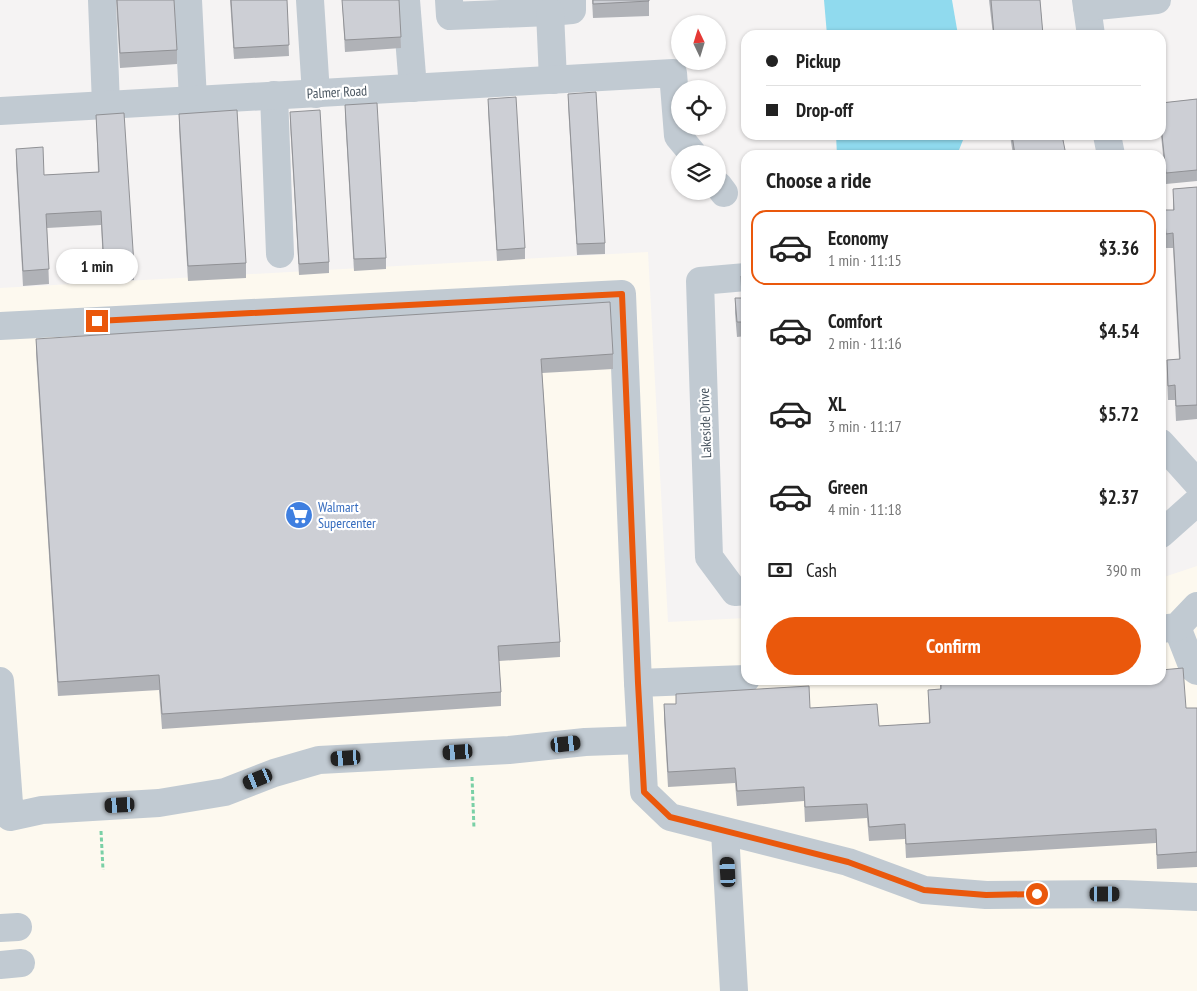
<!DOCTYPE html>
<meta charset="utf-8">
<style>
:root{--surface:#fff;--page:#f2f2f2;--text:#222;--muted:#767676;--line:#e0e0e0;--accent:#ea580c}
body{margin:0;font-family:"PT Sans Narrow",sans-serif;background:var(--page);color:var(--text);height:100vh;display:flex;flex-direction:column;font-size:19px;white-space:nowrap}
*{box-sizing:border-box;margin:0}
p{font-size:16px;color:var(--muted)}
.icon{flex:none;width:28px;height:28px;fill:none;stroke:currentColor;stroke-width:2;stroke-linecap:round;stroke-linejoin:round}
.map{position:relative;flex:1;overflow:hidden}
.panel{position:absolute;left:741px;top:150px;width:425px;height:535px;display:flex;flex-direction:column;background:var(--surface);border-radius:15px;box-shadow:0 1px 4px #0004}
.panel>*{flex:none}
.hud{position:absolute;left:741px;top:30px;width:425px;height:110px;border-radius:15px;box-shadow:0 1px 4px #0004;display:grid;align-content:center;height:110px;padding:0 25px;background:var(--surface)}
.needle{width:32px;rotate:356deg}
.controls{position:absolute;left:671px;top:15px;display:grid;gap:10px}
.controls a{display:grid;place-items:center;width:55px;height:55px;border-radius:50%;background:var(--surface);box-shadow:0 1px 4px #0004;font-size:25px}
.end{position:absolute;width:22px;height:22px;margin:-11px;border:6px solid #ea580c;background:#fff;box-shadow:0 0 0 2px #fff}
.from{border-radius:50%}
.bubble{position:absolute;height:35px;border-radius:18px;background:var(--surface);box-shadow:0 1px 4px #0004;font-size:16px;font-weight:700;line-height:35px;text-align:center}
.car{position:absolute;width:15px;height:30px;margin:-15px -8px;border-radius:6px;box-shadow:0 0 4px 1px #0007;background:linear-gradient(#222 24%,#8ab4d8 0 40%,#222 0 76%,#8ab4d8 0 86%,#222 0)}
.hud b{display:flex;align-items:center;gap:18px;height:48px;font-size:19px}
.hud b+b{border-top:1px solid var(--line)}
.hud i{width:12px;height:12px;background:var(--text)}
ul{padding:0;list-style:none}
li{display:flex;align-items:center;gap:15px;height:75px;margin:0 10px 8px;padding:0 15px;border:2px solid transparent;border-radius:15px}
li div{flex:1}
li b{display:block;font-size:19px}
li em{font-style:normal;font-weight:700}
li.on{border-color:var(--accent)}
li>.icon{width:45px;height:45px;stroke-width:1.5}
h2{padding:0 25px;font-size:22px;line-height:60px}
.pay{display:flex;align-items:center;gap:12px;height:55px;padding:0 25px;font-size:19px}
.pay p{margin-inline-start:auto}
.button{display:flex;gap:10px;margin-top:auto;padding:10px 25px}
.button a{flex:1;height:58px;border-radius:30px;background:var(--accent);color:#fff;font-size:20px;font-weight:700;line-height:58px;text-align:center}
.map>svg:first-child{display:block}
</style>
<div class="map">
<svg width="1197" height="991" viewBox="0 0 1197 991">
<rect width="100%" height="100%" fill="#f5f3f3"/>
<path fill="#fdf9ef" d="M648 252 668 622 746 618V680H1161V578L1197 566V991H0V288Z"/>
<g fill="#90daee">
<path d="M824 0H952L958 35H827Z"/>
<path d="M836 135H965L957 155H837Z"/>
</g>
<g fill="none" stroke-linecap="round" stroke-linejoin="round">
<g stroke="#7ad0a6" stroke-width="3" stroke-dasharray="4 2.5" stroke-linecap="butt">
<path d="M472 777 474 829"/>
<path d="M101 831 103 870"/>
</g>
<g stroke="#c1cad2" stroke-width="28">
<path d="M102 0 106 105"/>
<path d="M188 0 193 100"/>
<path d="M310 0 316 94"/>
<path d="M406 0 413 88"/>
<path d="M449 0 450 16 550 12 572 10V0"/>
<path d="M1086 0 1091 35"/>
<path d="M1087 7 1157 0"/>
<path d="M550 12 553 80"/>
<path d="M274 95 280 254"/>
<path d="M0 111 673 73 678 136 693 154"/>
<path d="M1107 135 1111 155"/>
<path d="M718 185 724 193"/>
<path d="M746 277 700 281 709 557 735 592 746 591"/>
<path d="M0 326 622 294 638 683"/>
<path d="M1161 443 1197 483"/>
<path d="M1161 534 1197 502"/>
<path d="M1177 627 1193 668 1197 671"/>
<path d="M1161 629 1177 627 1197 606"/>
<path d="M746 679 638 683 644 792 670 817 848 862 924 890 986 895 1122 894 1197 897"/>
<path d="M0 681 10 817 42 810 159 803 225 792 274 773 319 760 509 750 585 742 641 740"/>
<path d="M725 832 734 991"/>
<path d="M0 928 18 927"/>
<path d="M0 965 21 963"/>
</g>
</g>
<g fill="#b0b2b7">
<path d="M116 0H174L177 50V64L120 68Z"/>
<path d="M230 0H287L289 56 234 59Z"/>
<path d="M342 0H399L401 48 345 52Z"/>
<path d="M592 0H649V16L593 18Z"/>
<path d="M989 0H1040L1043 35H993Z"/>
<path d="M568 94 605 243V254L577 255 568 105Z"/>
<path d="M488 99 525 248V259L497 261 488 111Z"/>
<path d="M1197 99V181L1166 184 1161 135V103Z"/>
<path d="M345 105 386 258V269L354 271 345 116Z"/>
<path d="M290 112 329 262V273L299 275 290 123Z"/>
<path d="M179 114 246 263V278L188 281 179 128Z"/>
<path d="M96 115 134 265V280L104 282 101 225 47 228 49 284 23 286 16 163V149L44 175 98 172Z"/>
<path d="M1010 135H1062L1066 155H1013Z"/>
<path d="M1197 187V419L1176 421 1175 400H1168L1167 374V360L1179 359 1173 248H1166L1164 210H1173V189Z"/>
<path d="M746 275V344V336L737 337 735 313V298H741V276Z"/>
<path d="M36 339 613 354V369L542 373 560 642V657L499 661 501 692V706L162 729 159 690 58 696 36 353Z"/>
<path d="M743 419H746V456H744Z"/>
<path d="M940 680H1161L1186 708H1197V867L1157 869 1156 843 906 858 905 839 869 841 867 818 805 822 804 801 737 806 735 783 668 787 664 719V704H676V694L810 708 879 726 929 723 928 690 940 689Z"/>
</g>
<g fill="#cdcfd5" stroke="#909195">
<path d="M117 0H174L177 50 120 53Z"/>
<path d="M231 0H287L289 45 234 48Z"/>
<path d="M342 0H399L401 37 345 40Z"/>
<path d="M593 0H649V1L593 4Z"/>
<path d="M991 0H1040L1043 35H994Z"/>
<path d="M596 92 605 243 577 244 568 94Z"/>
<path d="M516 97 525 248 497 250 488 99Z"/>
<path d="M1197 99V170L1166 173 1161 125V103Z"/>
<path d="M377 103 386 258 354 259 345 105Z"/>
<path d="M237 110 246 263 188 266 179 114Z"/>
<path d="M320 110 329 262 299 264 290 112Z"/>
<path d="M124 113 134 265 104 267 101 211 46 214 49 269 23 271 16 149 43 147 44 175 99 172 96 115Z"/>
<path d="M1012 135H1062L1066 155H1015Z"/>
<path d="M1197 187V405L1176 406 1175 385 1168 386 1167 360 1180 359 1173 233 1166 234 1164 210H1174L1173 189Z"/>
<path d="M746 275V330V322H737L735 298H742L741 276Z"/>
<path d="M610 302 613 354 541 359 560 642 498 646 501 692 162 714 159 675 58 682 36 339Z"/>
<path d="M743 419H746V441L744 442Z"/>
<path d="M1183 668 1186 708H1197V852L1157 855 1156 829 906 844 905 824 869 827 867 804 805 807 804 787 737 791 735 768 668 772 664 704H676V694L809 686 810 708 877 704 879 726 930 723 928 690 941 689V680H1161V670Z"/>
</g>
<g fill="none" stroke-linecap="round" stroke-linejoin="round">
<path stroke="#ea580c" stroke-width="6" d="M97 321 622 294 638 683 644 792 670 817 848 862 924 890 986 895 1037 894"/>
</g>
<defs>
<g id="supermarket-disc" transform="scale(1.4375)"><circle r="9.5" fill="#3f7fe0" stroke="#fff"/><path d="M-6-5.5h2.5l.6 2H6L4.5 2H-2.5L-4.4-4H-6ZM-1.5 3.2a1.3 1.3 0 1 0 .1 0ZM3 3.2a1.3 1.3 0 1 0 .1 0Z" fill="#fff"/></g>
</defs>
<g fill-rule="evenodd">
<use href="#supermarket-disc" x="299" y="515"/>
</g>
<g text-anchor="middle" stroke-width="4.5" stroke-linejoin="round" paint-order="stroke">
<g font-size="14" fill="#4a5661" stroke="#fff">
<text transform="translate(337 92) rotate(-3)" y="5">Palmer Road</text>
<text transform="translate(705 423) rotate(-92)" y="5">Lakeside Drive</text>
</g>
<g font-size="14" fill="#366cbe" stroke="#fff" text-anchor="start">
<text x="318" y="512">Walmart<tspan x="318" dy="16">Supercenter</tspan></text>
</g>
</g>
</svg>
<div class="controls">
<a><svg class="needle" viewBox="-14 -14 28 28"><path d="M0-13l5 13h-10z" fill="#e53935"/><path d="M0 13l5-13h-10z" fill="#767676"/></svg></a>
<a><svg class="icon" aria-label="locate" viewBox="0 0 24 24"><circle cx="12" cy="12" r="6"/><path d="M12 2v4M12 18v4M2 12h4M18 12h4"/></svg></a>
<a><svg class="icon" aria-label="layers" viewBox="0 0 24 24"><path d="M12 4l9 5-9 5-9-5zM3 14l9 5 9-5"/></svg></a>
</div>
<i class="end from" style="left:1037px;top:894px"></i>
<i class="end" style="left:97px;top:321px"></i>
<div class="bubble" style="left:56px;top:249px;width:82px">1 min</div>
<i class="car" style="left:566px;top:744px;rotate:84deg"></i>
<i class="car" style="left:458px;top:752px;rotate:266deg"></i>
<i class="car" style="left:346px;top:758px;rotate:266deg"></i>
<i class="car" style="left:258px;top:779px;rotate:248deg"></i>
<i class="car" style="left:120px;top:805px;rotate:267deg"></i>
<i class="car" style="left:728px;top:872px;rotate:357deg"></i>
<i class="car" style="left:1105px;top:894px;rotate:90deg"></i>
<div class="hud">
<b><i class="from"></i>Pickup</b>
<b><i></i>Drop-off</b>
</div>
<section class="panel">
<h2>Choose a ride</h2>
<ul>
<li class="on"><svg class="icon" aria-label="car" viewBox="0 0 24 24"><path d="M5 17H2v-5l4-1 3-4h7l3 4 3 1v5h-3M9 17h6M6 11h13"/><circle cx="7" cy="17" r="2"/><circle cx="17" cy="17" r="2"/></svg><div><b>Economy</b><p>1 min · 11:15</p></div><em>$3.36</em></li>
<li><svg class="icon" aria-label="car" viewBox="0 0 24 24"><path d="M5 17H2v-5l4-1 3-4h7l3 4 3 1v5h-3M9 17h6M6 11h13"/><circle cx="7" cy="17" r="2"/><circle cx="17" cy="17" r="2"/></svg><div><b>Comfort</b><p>2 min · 11:16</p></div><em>$4.54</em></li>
<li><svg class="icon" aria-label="car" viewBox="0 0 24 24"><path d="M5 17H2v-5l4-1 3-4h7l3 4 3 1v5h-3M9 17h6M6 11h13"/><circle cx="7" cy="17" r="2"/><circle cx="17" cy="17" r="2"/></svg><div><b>XL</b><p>3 min · 11:17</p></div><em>$5.72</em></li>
<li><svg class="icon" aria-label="car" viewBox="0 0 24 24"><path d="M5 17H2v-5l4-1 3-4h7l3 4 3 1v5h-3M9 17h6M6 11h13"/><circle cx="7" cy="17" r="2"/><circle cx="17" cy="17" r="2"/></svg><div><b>Green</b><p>4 min · 11:18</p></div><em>$2.37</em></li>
</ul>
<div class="pay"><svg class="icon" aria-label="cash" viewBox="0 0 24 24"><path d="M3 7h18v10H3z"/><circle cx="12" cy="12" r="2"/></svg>Cash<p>390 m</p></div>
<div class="button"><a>Confirm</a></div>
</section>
</div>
